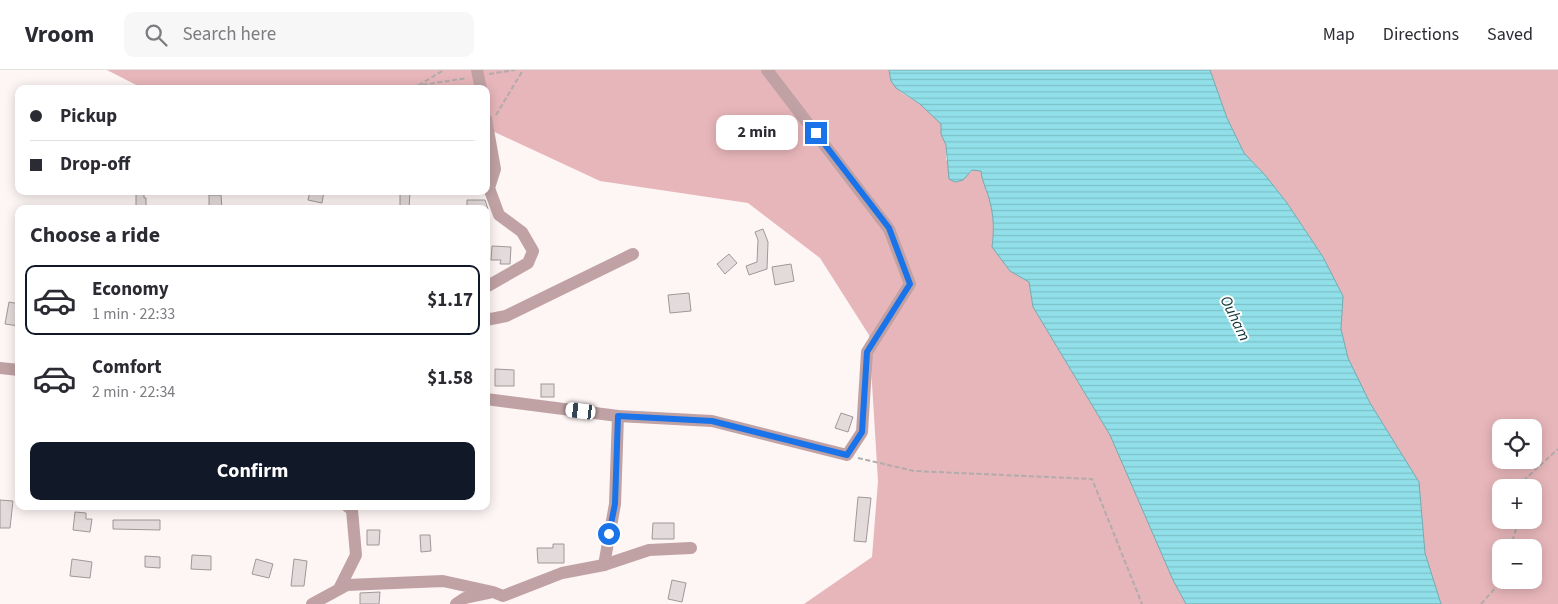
<!DOCTYPE html>
<meta charset="utf-8">
<style>
:root{--surface:#fff;--page:#f7f7f7;--text:#2b2b33;--muted:#7c7c81;--line:#e1e1e2;--accent:#111827}
body{margin:0;font-family:"Source Sans 3",sans-serif;background:var(--page);color:var(--text);height:100vh;display:flex;flex-direction:column;font-size:19px;white-space:nowrap}
*{box-sizing:border-box;margin:0}
p{font-size:16px;color:var(--muted)}
.icon{flex:none;width:28px;height:28px;fill:none;stroke:currentColor;stroke-width:2;stroke-linecap:round;stroke-linejoin:round}
.map{position:relative;flex:1;overflow:hidden}
.sheet{position:absolute;left:15px;top:135px;width:475px;height:305px;display:flex;flex-direction:column;background:var(--surface);border-radius:10px;box-shadow:0 2px 12px #0003}
.sheet>*{flex:none}
.top-card{position:absolute;left:15px;top:15px;width:475px;height:110px;border-radius:10px;box-shadow:0 2px 12px #0003;display:grid;align-content:center;height:110px;padding:0 15px;background:var(--surface)}
.fabs{position:absolute;left:1492px;top:349px;display:grid;gap:10px}
.fabs a{display:grid;place-items:center;width:50px;height:50px;border-radius:10px;background:var(--surface);box-shadow:0 2px 12px #0003;font-size:25px}
.end{position:absolute;width:22px;height:22px;margin:-11px;border:6px solid #1a73e8;background:#fff;box-shadow:0 0 0 2px #fff}
.from{border-radius:50%}
.bubble{position:absolute;height:35px;border-radius:10px;background:var(--surface);box-shadow:0 2px 12px #0003;font-size:16px;font-weight:700;line-height:35px;text-align:center}
.car{position:absolute;width:15px;height:30px;margin:-15px -8px;border-radius:6px;box-shadow:0 0 4px 1px #0007;background:linear-gradient(#fff 24%,#345 0 40%,#fff 0 76%,#345 0 86%,#fff 0)}
.top-card b{display:flex;align-items:center;gap:18px;height:48px;font-size:19px}
.top-card b+b{border-top:1px solid var(--line)}
.top-card i{width:12px;height:12px;background:var(--text)}
ul{padding:0;list-style:none}
li{display:flex;align-items:center;gap:15px;height:70px;margin:0 10px 8px;padding:0 5px;border:2px solid transparent;border-radius:10px}
li div{flex:1}
li b{display:block;font-size:19px}
li em{font-style:normal;font-weight:700}
li.current{border-color:var(--accent)}
li>.icon{width:45px;height:45px;stroke-width:1.5}
h2{padding:0 15px;font-size:22px;line-height:60px}
.cta{display:flex;gap:10px;margin-top:auto;padding:10px 15px}
.cta a{flex:1;height:58px;border-radius:10px;background:var(--accent);color:#fff;font-size:20px;font-weight:700;line-height:58px;text-align:center}
header{display:flex;align-items:center;gap:30px;box-sizing:border-box;height:70px;padding:0 25px;background:var(--surface);border-bottom:1px solid var(--line)}
header strong{font-size:24px}
nav{display:flex;gap:28px;margin-inline-start:auto;font-size:18px}
.search{width:350px;height:45px;background:var(--page);display:flex;align-items:center;gap:12px;box-sizing:border-box;padding:0 18px;border-radius:10px;color:var(--muted);font-size:19px}
.map>svg:first-child{display:block}
</style>
<header>
<strong>Vroom</strong>
<div class="search"><svg class="icon" aria-label="search" viewBox="0 0 24 24"><circle cx="10" cy="10" r="6"/><path d="M15 15l6 6"/></svg>Search here</div>
<nav><a>Map</a><a>Directions</a><a>Saved</a></nav>
</header>
<div class="map">
<svg width="1558" height="534" viewBox="0 0 1558 534">
<defs>
<pattern id="water-rules" width="6" height="5" patternUnits="userSpaceOnUse" patternTransform="scale(1.25)"><rect width="6" height="5" fill="#91e0e9"/><path d="M0 2.5h6" fill="none" stroke="#7dc0c8"/></pattern>
</defs>
<rect width="100%" height="100%" fill="#fef5f5"/>
<g fill="#e7b6ba" fill-rule="evenodd">
<path d="M107 0H889L891 11 902 23 920 34 936 48 941 54V64L946 75V90L967 105 971 102 972 100 981 101C982 112 988 121 990 132 994 147 994 162 992 177L1010 201 1029 211 1033 237 1110 365 1173 510 1186 534H804L872 487 878 411 869 265 820 188 748 133 600 111 486 58V19H144Z"/>
<path d="M1210 0H1558V534H1441L1425 483 1419 412 1370 333 1348 288 1341 259 1343 226 1323 187 1287 133 1265 105 1244 83 1227 48ZM1501 358H1534V390H1501ZM1501 418H1534V450H1501ZM1501 478H1534V510H1501Z"/>
</g>
<path fill="url(#water-rules)" stroke="#73a9af" d="M889 0H1210L1227 48 1244 83 1265 105 1287 133 1323 187 1343 226 1341 259 1348 288 1370 333 1419 412 1425 483 1441 534H1186L1173 510 1110 365 1033 237 1029 212 1010 201 992 177C994 162 994 147 990 132 988 122 982 112 981 101L972 100 963 110 955 112 949 109 946 75 941 64V54L920 34 896 18 891 11Z"/>
<g fill="#e3dadb" stroke="#a09898">
<path d="M136 121H144V128H146V139H136Z"/>
<path d="M310 121H324L322 133 308 130Z"/>
<path d="M400 121H410L409 139H400Z"/>
<path d="M209 125H221L222 139H209Z"/>
<path d="M467 130H485L488 139H467Z"/>
<path d="M763 159 768 172 767 199 749 205 746 196 757 192 758 170 755 162Z"/>
<path d="M492 176 511 177 510 194H500L501 190H491Z"/>
<path d="M729 184 737 193 725 204 717 194Z"/>
<path d="M791 194 794 211 775 215 772 197Z"/>
<path d="M689 223 691 241 670 243 668 225Z"/>
<path d="M9 232 19 234V256L5 254Z"/>
<path d="M495 299 514 300V316H495Z"/>
<rect x="541" y="314" width="13" height="13"/>
<path d="M841 343 853 347 848 362 835 358Z"/>
<path d="M858 427 871 428 866 472 854 471Z"/>
<path d="M0 430 13 431 10 458H0Z"/>
<path d="M75 442 86 443V449H92L90 462 73 460Z"/>
<path d="M113 450H160V460L113 459Z"/>
<path d="M653 453H674V469H652Z"/>
<path d="M367 460H380L379 475H367Z"/>
<path d="M420 465H430L431 481 421 482Z"/>
<path d="M553 474H564V493H538L537 478H553Z"/>
<path d="M192 485 211 486V500L191 499Z"/>
<path d="M145 486 160 487V498L145 497Z"/>
<path d="M72 489 92 492 90 508 70 506Z"/>
<path d="M256 489 273 494 269 508 252 504Z"/>
<path d="M294 489 307 491 304 516H291Z"/>
<path d="M672 510 686 513 682 532 668 529Z"/>
<path d="M380 522 379 534H360V523Z"/>
</g>
<g fill="none" stroke-linecap="round" stroke-linejoin="round">
<g stroke="#b2abab" stroke-width="2" stroke-dasharray="5 2.5" stroke-linecap="butt">
<path d="M489 4 515 0"/>
<path d="M415 16 467 8"/>
<path d="M412 19 444 0"/>
<path d="M496 45 523 0"/>
<path d="M858 388 914 401 1092 409 1142 534"/>
<path d="M1522 418 1523 411 1558 379"/>
<path d="M1510 478 1519 450"/>
<path d="M1481 534 1498 515 1501 506"/>
</g>
<g stroke="#c0a2a4" stroke-width="12">
<path d="M477 0 481 19"/>
<path d="M486 49 495 99 489 118 499 145 522 162 533 181 528 193 486 217"/>
<path d="M486 250 506 246 633 184"/>
<path d="M0 298 19 300"/>
<path d="M486 329 618 346 712 351 847 385 862 362 867 282 910 214 889 159 767 0"/>
<path d="M604 495 615 434 618 346"/>
<path d="M339 519 356 485 352 440 347 436"/>
<path d="M312 534 347 515 443 511 493 522 503 526 562 503 604 495 649 480 691 478"/>
<path d="M456 534 465 528 489 523"/>
</g>
</g>
<g fill="none" stroke-linecap="round" stroke-linejoin="round">
<path stroke="#1a73e8" stroke-width="6" d="M609 464 615 434 618 346 712 351 847 385 862 362 867 282 910 214 889 158 816 63"/>
</g>
<g text-anchor="middle" stroke-width="4" stroke-linejoin="round" paint-order="stroke">
<g font-size="16" font-style="italic" fill="#0e3539" stroke="#fff">
<text transform="translate(1236 248) rotate(64)" y="6">Ouham</text>
</g>
</g>
</svg>
<div class="fabs">
<a><svg class="icon" aria-label="locate" viewBox="0 0 24 24"><circle cx="12" cy="12" r="6"/><path d="M12 2v4M12 18v4M2 12h4M18 12h4"/></svg></a>
<a>+</a>
<a>−</a>
</div>
<i class="end from" style="left:609px;top:464px"></i>
<i class="end" style="left:816px;top:63px"></i>
<div class="bubble" style="left:716px;top:45px;width:82px">2 min</div>
<i class="car" style="left:581px;top:341px;rotate:277deg"></i>
<div class="top-card">
<b><i class="from"></i>Pickup</b>
<b><i></i>Drop-off</b>
</div>
<section class="sheet">
<h2>Choose a ride</h2>
<ul>
<li class="current"><svg class="icon" aria-label="car" viewBox="0 0 24 24"><path d="M5 17H2v-5l4-1 3-4h7l3 4 3 1v5h-3M9 17h6M6 11h13"/><circle cx="7" cy="17" r="2"/><circle cx="17" cy="17" r="2"/></svg><div><b>Economy</b><p>1 min · 22:33</p></div><em>$1.17</em></li>
<li><svg class="icon" aria-label="car" viewBox="0 0 24 24"><path d="M5 17H2v-5l4-1 3-4h7l3 4 3 1v5h-3M9 17h6M6 11h13"/><circle cx="7" cy="17" r="2"/><circle cx="17" cy="17" r="2"/></svg><div><b>Comfort</b><p>2 min · 22:34</p></div><em>$1.58</em></li>
</ul>
<div class="cta"><a>Confirm</a></div>
</section>
</div>
